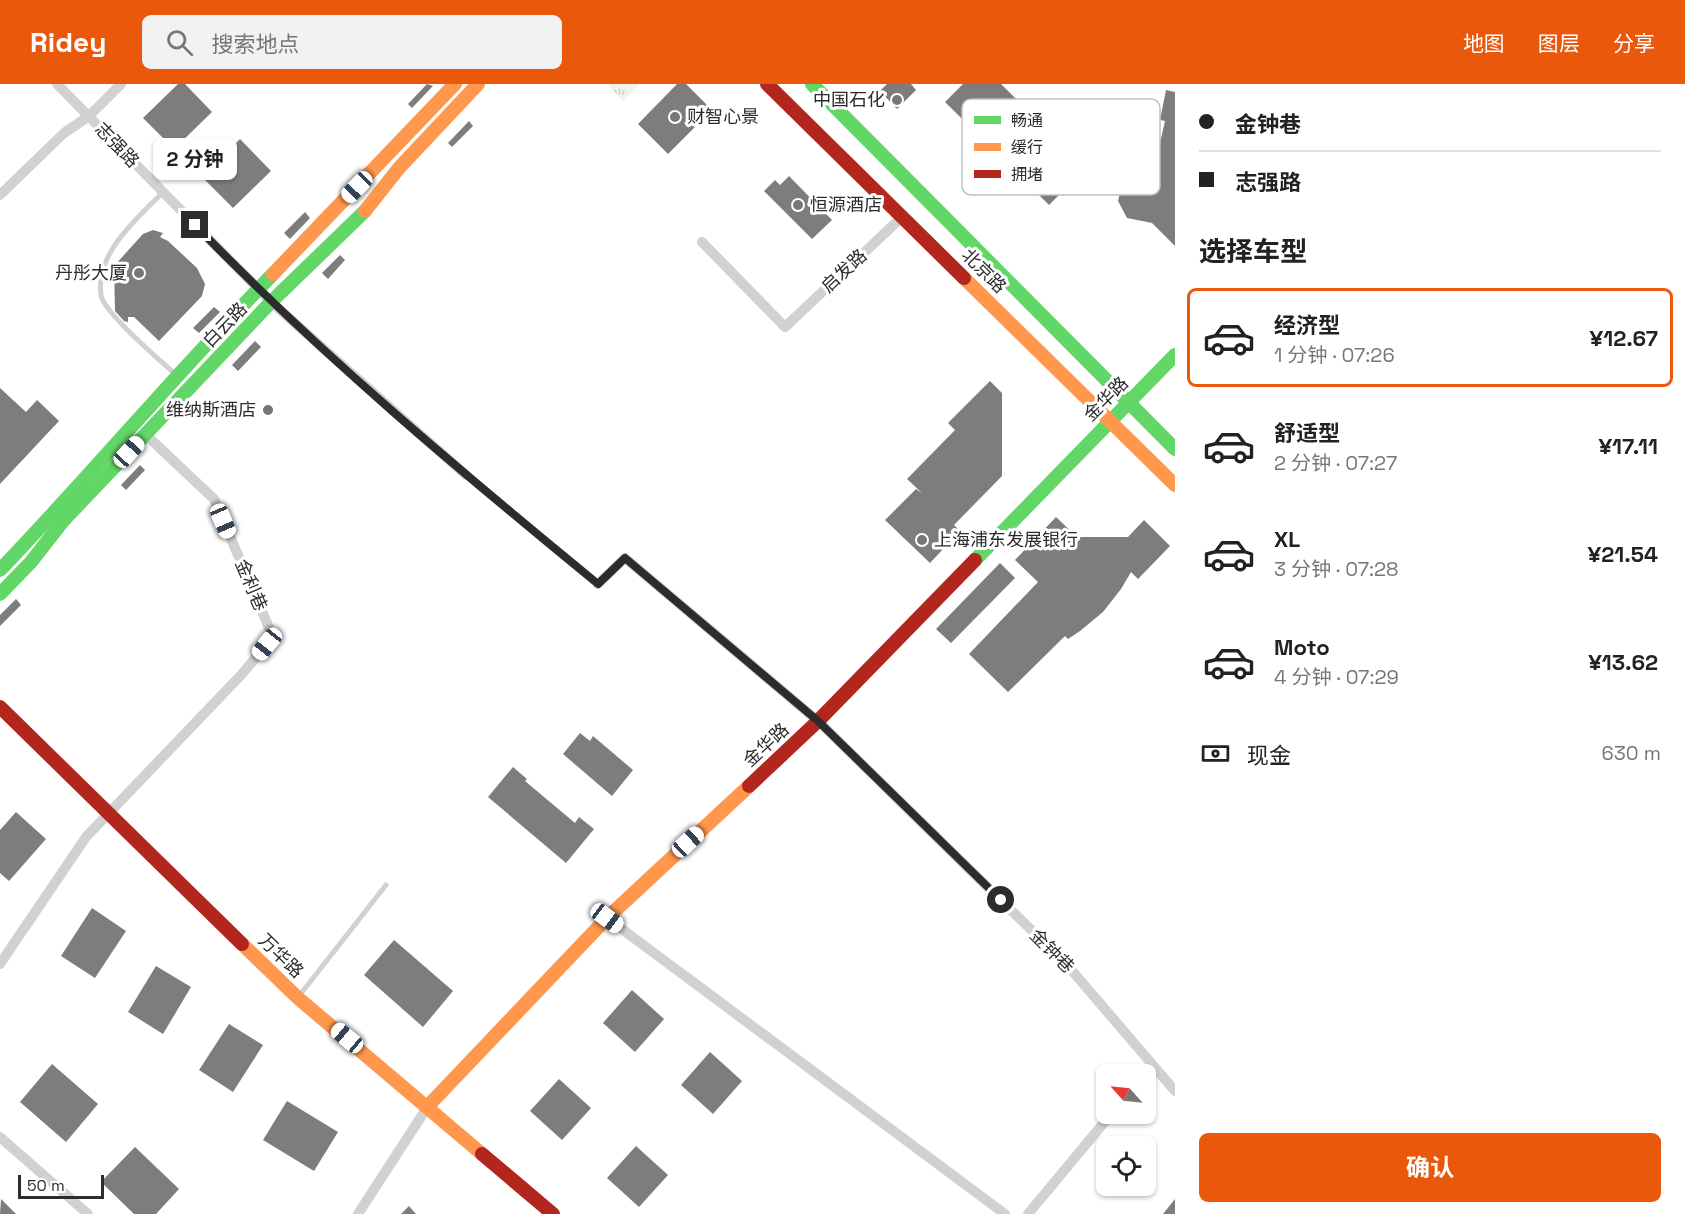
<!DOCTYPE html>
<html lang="zh">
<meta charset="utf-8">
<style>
:root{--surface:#fff;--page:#f2f2f2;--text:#222;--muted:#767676;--line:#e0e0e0;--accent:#ea580c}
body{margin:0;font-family:"Space Grotesk","Noto Sans SC",sans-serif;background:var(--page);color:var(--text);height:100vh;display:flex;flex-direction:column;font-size:22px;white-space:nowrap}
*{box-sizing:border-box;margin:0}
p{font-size:20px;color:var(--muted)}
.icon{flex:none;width:33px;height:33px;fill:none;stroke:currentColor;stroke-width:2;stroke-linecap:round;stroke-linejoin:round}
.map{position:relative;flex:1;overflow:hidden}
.drawer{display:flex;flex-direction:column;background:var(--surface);width:510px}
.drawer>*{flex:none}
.top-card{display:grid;align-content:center;height:132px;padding:0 24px;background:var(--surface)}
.needle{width:39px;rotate:297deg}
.fabs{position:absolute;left:1096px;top:980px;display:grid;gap:12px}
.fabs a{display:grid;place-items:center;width:60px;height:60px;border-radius:9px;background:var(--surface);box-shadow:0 2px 4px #0004;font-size:30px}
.scale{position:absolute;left:18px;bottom:15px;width:86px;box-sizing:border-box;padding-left:6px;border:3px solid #2c2c2c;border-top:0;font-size:16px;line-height:21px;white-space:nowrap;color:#2c2c2c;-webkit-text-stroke:4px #fff;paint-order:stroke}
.end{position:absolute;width:27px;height:27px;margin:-14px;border:8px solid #2c2c2c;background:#fff;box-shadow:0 0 0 3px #fff}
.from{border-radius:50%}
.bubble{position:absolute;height:42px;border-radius:9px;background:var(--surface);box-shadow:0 2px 4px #0004;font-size:20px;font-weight:700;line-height:42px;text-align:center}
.car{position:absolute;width:18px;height:36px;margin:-18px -9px;border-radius:8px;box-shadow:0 0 4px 2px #0007;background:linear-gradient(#fff 24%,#345 0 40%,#fff 0 76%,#345 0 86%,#fff 0)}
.top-card b{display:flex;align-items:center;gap:21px;height:57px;font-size:22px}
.top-card b+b{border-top:2px solid var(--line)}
.top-card i{width:15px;height:15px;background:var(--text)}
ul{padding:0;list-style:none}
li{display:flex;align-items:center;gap:18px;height:99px;margin:0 12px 9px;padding:0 12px;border:3px solid transparent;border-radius:9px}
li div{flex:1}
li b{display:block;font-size:22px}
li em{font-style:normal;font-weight:700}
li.selected{border-color:var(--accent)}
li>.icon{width:54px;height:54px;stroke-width:1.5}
h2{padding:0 24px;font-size:27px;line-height:72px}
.pay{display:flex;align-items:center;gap:15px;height:66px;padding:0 24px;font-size:22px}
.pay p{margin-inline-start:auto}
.button{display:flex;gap:12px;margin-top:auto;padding:12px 24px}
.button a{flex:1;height:69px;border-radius:9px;background:var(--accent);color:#fff;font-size:24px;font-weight:700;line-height:69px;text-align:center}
header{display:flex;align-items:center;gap:36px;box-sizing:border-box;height:84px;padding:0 30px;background:var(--accent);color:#fff}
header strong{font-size:28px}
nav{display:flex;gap:33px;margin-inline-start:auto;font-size:21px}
.search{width:420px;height:54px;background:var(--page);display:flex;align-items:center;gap:15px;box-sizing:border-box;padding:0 21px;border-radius:9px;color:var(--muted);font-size:22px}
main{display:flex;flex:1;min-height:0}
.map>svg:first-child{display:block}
</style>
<header>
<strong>Ridey</strong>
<div class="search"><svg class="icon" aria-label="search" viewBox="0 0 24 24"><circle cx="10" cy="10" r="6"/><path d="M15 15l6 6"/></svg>搜索地点</div>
<nav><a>地图</a><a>图层</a><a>分享</a></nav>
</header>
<main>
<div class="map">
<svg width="1175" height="1130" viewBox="0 0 1175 1130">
<defs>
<pattern id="grass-tufts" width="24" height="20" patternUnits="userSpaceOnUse" patternTransform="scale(1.5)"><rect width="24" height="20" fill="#eef3eb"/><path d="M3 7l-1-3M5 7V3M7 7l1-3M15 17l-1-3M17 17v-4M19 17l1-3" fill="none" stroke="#ccd0ca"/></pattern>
</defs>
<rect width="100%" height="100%" fill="#fff"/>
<path fill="url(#grass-tufts)" d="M607 0H640L623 17Z"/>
<g fill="#7d7d7d">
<path d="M178 0H185L212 28 174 65 143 34Z"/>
<path d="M427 0 433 2 412 24 408 20Z"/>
<path d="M677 0H686L712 26 668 70 638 40Z"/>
<path d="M887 0H911L916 6 897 25 880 7Z"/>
<path d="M963 0H1001L1086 84 1049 121 945 18Z"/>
<path d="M1166 6 1175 8V162L1152 139 1127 134 1118 117 1125 88 1152 94 1165 37 1160 36Z"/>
<path d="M469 37 473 42 452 63 448 59Z"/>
<path d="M240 55 271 87 233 124 202 93Z"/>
<path d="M789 92 832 136 812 155 764 107 775 96 780 101Z"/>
<path d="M305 128 310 134 290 155 284 149Z"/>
<path d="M153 146 163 149 160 153 168 157 197 184 205 200 202 212 159 257 134 233H128V238L124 237 115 227 114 182 143 150Z"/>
<path d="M340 171 345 176 328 195 322 189Z"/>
<path d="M214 223 220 228 199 249 193 244Z"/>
<path d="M255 257 261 263 238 287 232 281Z"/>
<path d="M990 297 1002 309V392L954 441 960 447 930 479 885 436 916 405 922 409 907 395 955 346 948 339Z"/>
<path d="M0 304 26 328 37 316 59 337 0 400Z"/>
<path d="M140 381 145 386 126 406 121 401Z"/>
<path d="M1056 433 1077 453H1128L1144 436 1170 462 1138 495 1131 488 1121 505 1103 528 1080 547 1068 555 1065 552 1008 608 969 570 1038 498 1015 476Z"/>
<path d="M1000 479 1015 494 951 559 936 545Z"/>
<path d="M16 515 21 521 0 542V531Z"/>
<path d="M580 649 590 657 593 652 633 686 612 712 563 670Z"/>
<path d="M513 683 527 695 525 697 575 739 579 733 594 745 566 779 488 713Z"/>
<path d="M16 728 46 755 9 797 0 789V746Z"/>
<path d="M92 824 126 847 95 894 61 872Z"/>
<path d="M394 856 453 907 423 943 364 891Z"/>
<path d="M156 882 191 903 163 950 128 928Z"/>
<path d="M632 906 664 935 635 968 603 939Z"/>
<path d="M229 940 263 961 233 1008 199 986Z"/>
<path d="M710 968 742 997 713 1030 681 1001Z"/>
<path d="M52 980 98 1020 66 1058 20 1018Z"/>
<path d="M559 995 591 1024 562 1056 530 1027Z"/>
<path d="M287 1017 338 1048 314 1087 263 1056Z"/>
<path d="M636 1062 668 1091 639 1123 607 1094Z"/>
<path d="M135 1063 179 1105 156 1130H134L101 1098Z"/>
<path d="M1 1115 16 1130H0Z"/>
<path d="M1175 1115V1130H1163Z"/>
<path d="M409 1122 416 1130H401Z"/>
</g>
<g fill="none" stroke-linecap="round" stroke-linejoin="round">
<g stroke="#d1d1d1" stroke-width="5">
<path d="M163 108C137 135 95 169 101 211 103 228 161 277 176 291"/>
<path d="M466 391 598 500"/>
<path d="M299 912 386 801"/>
</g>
<g stroke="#d1d1d1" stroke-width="10">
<path d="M57 0 271 218 466 391"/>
<path d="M0 111 64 49 89 32 121 0"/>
<path d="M702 158 785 243 903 132"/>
<path d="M598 500 625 474 818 637 1068 882 1175 1007"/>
<path d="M607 834 1005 1130"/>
<path d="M0 880 86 753 242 590 267 560 270 546 214 415 145 350"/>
<path d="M0 1053 88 1130"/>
<path d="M358 1130 428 1022"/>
<path d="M1028 1130 1112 1029"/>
</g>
<g stroke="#63d668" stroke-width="14">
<path d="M812 0 1175 365"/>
<path d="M975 476 1175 271"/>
<path d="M0 486C93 389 179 286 273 190"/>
<path d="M0 510 31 478 63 437 271 218 365 127"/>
</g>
<g stroke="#ff974d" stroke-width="14">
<path d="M365 127 399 84 478 0"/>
<path d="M273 190 455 0"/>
<path d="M964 194 1175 401"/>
<path d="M242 860 298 914 482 1070"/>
<path d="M428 1022 607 834 749 702"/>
</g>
<g stroke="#b3261e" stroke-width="14">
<path d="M767 0 964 194"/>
<path d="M0 623 242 860"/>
<path d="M749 702 818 637 975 476"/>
<path d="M482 1070 553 1130"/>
</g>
</g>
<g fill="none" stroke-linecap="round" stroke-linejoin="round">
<path stroke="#2c2c2c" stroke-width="8" d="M195 141C320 270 459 386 598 500L625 474 818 637 1001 816"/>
</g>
<g fill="#767676" stroke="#fff" stroke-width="2">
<circle cx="897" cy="16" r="6"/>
<circle cx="675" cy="33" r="6"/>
<circle cx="798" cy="121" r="6"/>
<circle cx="139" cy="189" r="6"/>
<circle cx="268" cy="326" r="6"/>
<circle cx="922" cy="456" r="6"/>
</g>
<g text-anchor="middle" stroke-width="6" stroke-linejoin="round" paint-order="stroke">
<g font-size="18" fill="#2c2c2c" stroke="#fff" text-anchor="end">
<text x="885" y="22">中国石化</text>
<text x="687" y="39" text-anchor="start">财智心景</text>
<text x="810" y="127" text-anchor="start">恒源酒店</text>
<text x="127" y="195">丹彤大厦</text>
<text x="256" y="332">维纳斯酒店</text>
<text x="934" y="462" text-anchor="start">上海浦东发展银行</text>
</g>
<g font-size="18" fill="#2c2c2c" stroke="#fff">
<text transform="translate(117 61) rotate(46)" y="6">志强路</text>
<text transform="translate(844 187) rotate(-43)" y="6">启发路</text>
<text transform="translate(984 187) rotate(45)" y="6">北京路</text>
<text transform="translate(225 241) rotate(-46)" y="6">白云路</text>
<text transform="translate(1106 315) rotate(-45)" y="6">金华路</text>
<text transform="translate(251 501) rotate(67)" y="6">金利巷</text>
<text transform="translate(766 661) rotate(-43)" y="6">金华路</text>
<text transform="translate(1052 867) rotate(45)" y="6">金钟巷</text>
<text transform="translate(281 872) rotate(44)" y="6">万华路</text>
</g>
</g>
<rect x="962" y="15" width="198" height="96" rx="9" fill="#fff" stroke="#c0c0c0" stroke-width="1.5"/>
<rect x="974" y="32" width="27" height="8" fill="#63d668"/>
<rect x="974" y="59" width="27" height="8" fill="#ff974d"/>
<rect x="974" y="86" width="27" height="8" fill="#b3261e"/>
<g font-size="16" fill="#2c2c2c">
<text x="1011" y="42">畅通</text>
<text x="1011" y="69">缓行</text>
<text x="1011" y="96">拥堵</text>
</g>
</svg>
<div class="fabs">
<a><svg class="needle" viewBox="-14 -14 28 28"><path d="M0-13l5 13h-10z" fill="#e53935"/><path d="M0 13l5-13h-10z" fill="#767676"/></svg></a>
<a><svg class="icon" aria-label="locate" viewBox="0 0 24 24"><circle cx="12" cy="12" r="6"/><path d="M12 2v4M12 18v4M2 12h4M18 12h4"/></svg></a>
</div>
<div class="scale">50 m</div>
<i class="end from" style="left:1001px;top:816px"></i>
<i class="end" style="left:195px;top:141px"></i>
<div class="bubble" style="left:153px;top:54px;width:84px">2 分钟</div>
<i class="car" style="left:357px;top:103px;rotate:224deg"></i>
<i class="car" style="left:129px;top:368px;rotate:43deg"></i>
<i class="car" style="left:223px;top:437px;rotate:157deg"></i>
<i class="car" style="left:267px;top:560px;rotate:219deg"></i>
<i class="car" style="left:688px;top:758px;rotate:47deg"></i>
<i class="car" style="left:607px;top:834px;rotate:127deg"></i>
<i class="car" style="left:347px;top:954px;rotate:310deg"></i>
</div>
<section class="drawer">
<div class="top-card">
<b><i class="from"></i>金钟巷</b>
<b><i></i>志强路</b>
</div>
<h2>选择车型</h2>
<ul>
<li class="selected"><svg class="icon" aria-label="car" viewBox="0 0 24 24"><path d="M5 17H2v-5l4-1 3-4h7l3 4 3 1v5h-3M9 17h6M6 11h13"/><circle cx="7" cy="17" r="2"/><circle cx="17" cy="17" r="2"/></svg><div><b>经济型</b><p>1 分钟 · 07:26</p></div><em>¥12.67</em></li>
<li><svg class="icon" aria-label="car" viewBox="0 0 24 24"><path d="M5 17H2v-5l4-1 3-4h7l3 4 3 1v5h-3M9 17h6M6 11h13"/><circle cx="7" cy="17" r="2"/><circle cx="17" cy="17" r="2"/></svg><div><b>舒适型</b><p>2 分钟 · 07:27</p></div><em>¥17.11</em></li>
<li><svg class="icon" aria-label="car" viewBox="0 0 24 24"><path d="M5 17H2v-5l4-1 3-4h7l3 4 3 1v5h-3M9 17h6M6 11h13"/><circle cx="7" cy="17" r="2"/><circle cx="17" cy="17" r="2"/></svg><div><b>XL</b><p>3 分钟 · 07:28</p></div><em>¥21.54</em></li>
<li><svg class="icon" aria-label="car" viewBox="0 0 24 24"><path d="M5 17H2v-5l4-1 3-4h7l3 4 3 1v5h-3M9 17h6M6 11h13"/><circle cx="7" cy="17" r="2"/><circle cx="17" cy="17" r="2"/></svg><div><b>Moto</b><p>4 分钟 · 07:29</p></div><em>¥13.62</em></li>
</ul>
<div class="pay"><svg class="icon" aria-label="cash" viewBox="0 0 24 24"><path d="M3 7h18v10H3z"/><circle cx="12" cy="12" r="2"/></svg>现金<p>630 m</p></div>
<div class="button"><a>确认</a></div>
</section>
</main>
